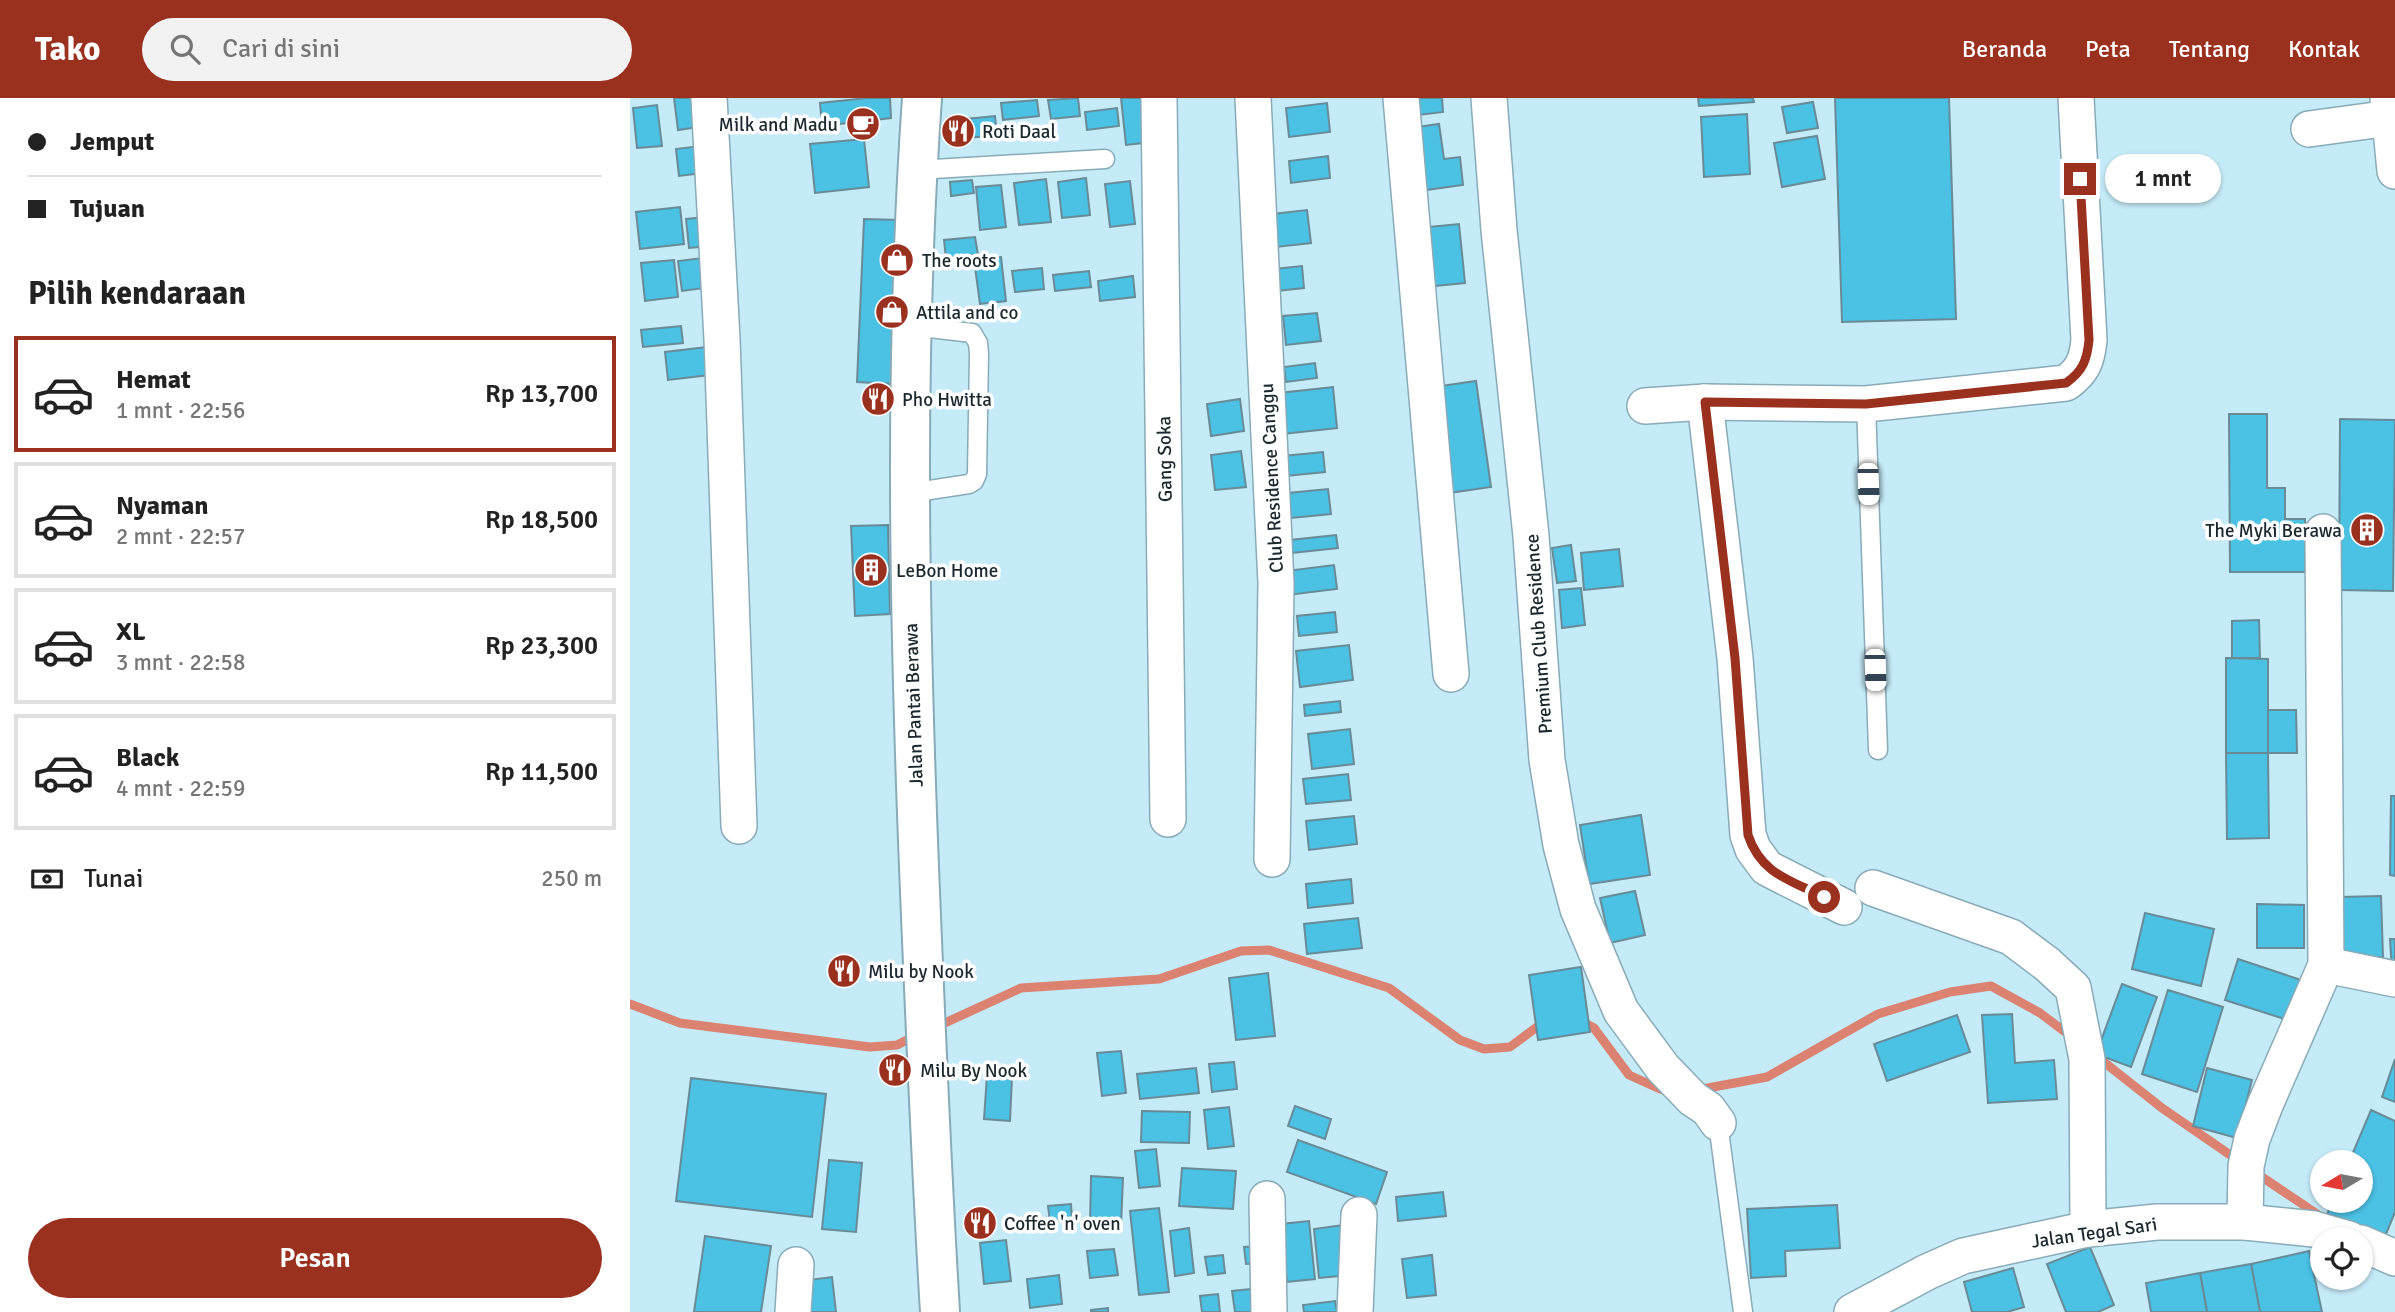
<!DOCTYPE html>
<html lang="id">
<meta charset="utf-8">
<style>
:root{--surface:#fff;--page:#f2f2f2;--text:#222;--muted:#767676;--line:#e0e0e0;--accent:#9a301e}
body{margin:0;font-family:Signika,sans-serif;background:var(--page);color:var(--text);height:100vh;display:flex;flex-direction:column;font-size:26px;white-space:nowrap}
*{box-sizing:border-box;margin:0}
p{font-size:23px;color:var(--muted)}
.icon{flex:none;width:38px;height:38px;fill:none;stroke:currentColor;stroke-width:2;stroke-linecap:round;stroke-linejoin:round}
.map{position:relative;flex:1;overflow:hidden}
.sheet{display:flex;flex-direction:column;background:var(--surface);width:630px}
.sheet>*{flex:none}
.guide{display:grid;align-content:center;height:154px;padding:0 28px;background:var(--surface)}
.needle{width:46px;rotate:260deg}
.buttons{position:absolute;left:1680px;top:1052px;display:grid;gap:14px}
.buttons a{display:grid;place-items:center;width:63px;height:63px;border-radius:50%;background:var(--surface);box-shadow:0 2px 5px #0004;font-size:35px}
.end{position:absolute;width:32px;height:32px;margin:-16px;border:9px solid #9a301e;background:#fff;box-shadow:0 0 0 4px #fff}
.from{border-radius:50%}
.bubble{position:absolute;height:49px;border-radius:24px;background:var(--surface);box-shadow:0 2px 5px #0004;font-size:23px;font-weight:600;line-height:49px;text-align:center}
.car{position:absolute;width:21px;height:42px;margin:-21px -10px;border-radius:9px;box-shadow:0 0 5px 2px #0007;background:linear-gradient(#fff 24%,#345 0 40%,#fff 0 76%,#345 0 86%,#fff 0)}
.guide b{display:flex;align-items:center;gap:24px;height:66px;font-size:26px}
.guide b+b{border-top:2px solid var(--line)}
.guide i{width:18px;height:18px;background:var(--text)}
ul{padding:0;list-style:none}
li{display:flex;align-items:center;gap:21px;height:116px;margin:0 14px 10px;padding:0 14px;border:4px solid var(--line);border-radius:0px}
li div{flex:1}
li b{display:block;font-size:26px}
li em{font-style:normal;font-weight:600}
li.current{border-color:var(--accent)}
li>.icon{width:63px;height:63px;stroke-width:1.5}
h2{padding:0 28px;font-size:32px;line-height:84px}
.pay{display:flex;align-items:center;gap:18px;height:77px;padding:0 28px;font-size:26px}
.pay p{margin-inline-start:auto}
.cta{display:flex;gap:14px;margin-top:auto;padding:14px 28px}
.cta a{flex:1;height:80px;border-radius:42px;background:var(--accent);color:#fff;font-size:28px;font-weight:600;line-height:80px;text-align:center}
header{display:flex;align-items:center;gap:42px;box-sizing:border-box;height:98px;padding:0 35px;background:var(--accent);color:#fff}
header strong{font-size:33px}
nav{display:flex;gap:38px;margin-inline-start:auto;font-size:24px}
.search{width:490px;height:63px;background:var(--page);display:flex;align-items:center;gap:18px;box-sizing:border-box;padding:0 24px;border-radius:38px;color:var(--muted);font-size:26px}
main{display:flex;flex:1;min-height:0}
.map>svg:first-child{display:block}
</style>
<header>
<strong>Tako</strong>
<div class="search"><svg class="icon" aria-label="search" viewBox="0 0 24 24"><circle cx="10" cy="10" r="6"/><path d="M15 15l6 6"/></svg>Cari di sini</div>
<nav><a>Beranda</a><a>Peta</a><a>Tentang</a><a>Kontak</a></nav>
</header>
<main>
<section class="sheet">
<div class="guide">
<b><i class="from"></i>Jemput</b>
<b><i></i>Tujuan</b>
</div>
<h2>Pilih kendaraan</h2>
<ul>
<li class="current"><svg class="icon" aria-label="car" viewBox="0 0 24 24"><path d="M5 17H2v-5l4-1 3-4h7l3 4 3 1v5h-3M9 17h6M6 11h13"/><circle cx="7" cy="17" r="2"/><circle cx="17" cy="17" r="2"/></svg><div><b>Hemat</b><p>1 mnt · 22:56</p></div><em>Rp 13,700</em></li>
<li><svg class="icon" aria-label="car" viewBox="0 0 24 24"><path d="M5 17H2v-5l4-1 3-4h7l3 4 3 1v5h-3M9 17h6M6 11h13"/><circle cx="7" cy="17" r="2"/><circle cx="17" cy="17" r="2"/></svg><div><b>Nyaman</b><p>2 mnt · 22:57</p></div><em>Rp 18,500</em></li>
<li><svg class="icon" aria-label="car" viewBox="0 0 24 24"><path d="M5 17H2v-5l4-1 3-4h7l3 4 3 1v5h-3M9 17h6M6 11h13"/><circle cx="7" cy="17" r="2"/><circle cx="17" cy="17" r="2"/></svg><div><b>XL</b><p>3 mnt · 22:58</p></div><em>Rp 23,300</em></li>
<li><svg class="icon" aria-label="car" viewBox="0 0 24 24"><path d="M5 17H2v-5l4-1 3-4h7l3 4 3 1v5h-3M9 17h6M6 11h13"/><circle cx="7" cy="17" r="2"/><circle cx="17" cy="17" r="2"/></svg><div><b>Black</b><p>4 mnt · 22:59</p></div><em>Rp 11,500</em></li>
</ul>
<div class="pay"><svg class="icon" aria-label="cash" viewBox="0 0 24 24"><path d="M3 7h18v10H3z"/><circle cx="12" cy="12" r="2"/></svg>Tunai<p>250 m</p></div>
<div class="cta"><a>Pesan</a></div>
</section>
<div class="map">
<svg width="1765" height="1214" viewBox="0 0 1765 1214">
<rect width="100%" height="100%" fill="#c5ebf8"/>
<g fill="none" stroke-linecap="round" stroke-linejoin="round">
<g stroke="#dc8270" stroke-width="9">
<path d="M0 906 50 925 240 949 267 947 285 938"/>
<path d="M949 922 964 930 999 977 1030 991 1039 992"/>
<path d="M304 930 391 890 529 881 611 853 639 852 759 890 830 942 854 951 880 949 915 923"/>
<path d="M1465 957 1532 1010 1609 1063"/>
<path d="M1067 992 1137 979 1248 916 1320 894 1361 888 1410 915 1443 940"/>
<path d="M1623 1073 1690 1118"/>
</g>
</g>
<g fill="#4bc1e4" stroke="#688b97" stroke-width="2">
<path d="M44 0H66L69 29 48 32Z"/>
<path d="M237 0H260L261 20 192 28 190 5Z"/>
<path d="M448 0 450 18 421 21 418 2Z"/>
<path d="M491 0H517L522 44 496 47Z"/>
<path d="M779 0H812L813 14 781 18Z"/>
<path d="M1068 0H1123L1124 4 1069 8Z"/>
<path d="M1205 0H1319L1326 221 1212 224Z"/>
<path d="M407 2 409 18 373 22 371 5Z"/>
<path d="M1183 4 1188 30 1157 35 1152 9Z"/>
<path d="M697 5 700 34 659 39 656 10Z"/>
<path d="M27 7 32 48 7 50 3 10Z"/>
<path d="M487 10 489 28 457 32 455 14Z"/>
<path d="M1117 16 1120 76 1074 79 1071 19Z"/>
<path d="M365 18 367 37 328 41 325 22Z"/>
<path d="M809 26 814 61 830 59 833 87 789 93 780 30Z"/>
<path d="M1187 38 1195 81 1152 89 1144 45Z"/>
<path d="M234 41 239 89 185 95 180 46Z"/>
<path d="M70 48 74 75 49 78 46 51Z"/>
<path d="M698 58 700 80 661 85 659 63Z"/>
<path d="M456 80 460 117 432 120 428 84Z"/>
<path d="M416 81 421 124 389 127 384 85Z"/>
<path d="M342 82 344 95 321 98 320 84Z"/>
<path d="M500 83 505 126 480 129 475 86Z"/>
<path d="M371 87 376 129 350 132 346 89Z"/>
<path d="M50 109 54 146 10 151 6 114Z"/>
<path d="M677 112 681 145 646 149 643 116Z"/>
<path d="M76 119 80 148 59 150 56 121Z"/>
<path d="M234 121 269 122 262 286 227 284Z"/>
<path d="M829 126 835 185 795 189 789 130Z"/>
<path d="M345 139 348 157 316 160 314 142Z"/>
<path d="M371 159 376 203 350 206 344 162Z"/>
<path d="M72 160 75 190 52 193 48 163Z"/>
<path d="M44 162 48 199 15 203 11 165Z"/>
<path d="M672 168 674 190 647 193 644 171Z"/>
<path d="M412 170 414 191 385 194 382 173Z"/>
<path d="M459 173 461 189 425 193 423 177Z"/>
<path d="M503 178 505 199 470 203 468 183Z"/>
<path d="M687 215 691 243 656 247 653 218Z"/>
<path d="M51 228 53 245 13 249 11 232Z"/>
<path d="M85 248 88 276 38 282 35 254Z"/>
<path d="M685 265 687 280 656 284 654 269Z"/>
<path d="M846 283 861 389 812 396 797 290Z"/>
<path d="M703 289 707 330 653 336 649 295Z"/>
<path d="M610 301 614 333 581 338 577 306Z"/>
<path d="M1599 316H1637V390H1655V421H1675V474H1600Z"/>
<path d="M1710 321 1765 322 1763 493 1709 492Z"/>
<path d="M611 353 616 389 585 392 581 357Z"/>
<path d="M693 354 695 374 656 378 653 358Z"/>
<path d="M698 391 701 416 661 420 658 395Z"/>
<path d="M258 427 260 516 225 518 221 428Z"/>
<path d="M706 437 708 450 662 455 660 442Z"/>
<path d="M941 447 946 483 927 485 922 450Z"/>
<path d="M989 451 993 488 954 492 951 455Z"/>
<path d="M704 467 707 491 658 497 656 473Z"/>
<path d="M951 490 955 527 932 530 929 492Z"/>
<path d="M705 514 707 534 669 538 667 518Z"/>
<path d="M1629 522 1630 560H1602V523Z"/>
<path d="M719 547 723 582 670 589 666 553Z"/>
<path d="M1596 560 1638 561V655H1596Z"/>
<path d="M710 603 711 614 675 618 674 607Z"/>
<path d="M1638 612H1666L1667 655H1638Z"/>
<path d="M720 631 724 666 682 671 678 636Z"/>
<path d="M1596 655H1638L1639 740 1597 741Z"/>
<path d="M718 676 721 702 676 706 673 681Z"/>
<path d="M1761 698H1765V778L1760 777Z"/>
<path d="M1011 717 1020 777 959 786 950 727Z"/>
<path d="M724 718 727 746 679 752 676 723Z"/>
<path d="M721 781 723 805 678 810 676 786Z"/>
<path d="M1005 793 1015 837 980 845 970 800Z"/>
<path d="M1751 798 1753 859 1712 860 1710 799Z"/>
<path d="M1627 806 1674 807V850H1627Z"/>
<path d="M1515 815 1584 831 1571 888 1502 871Z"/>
<path d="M728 820 732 850 677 856 674 826Z"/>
<path d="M1760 841H1765V872H1762Z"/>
<path d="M1608 861 1680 885 1667 925 1595 902Z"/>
<path d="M951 869 960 934 908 942 899 877Z"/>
<path d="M638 875 645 938 606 942 599 880Z"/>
<path d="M1492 886 1527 899 1501 969 1466 956Z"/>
<path d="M1538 892 1593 909 1567 994 1512 976Z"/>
<path d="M1382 916 1385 965 1424 962 1427 1001 1358 1005 1352 917Z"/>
<path d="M1327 917 1340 954 1257 983 1244 946Z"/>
<path d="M491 953 496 995 472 998 467 955Z"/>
<path d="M1765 961V1004L1752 999Z"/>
<path d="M604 964 607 991 582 994 579 966Z"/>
<path d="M566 970 569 995 510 1001 507 976Z"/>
<path d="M1577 970 1622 982 1607 1040 1563 1028Z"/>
<path d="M357 977 382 979 380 1023 354 1021Z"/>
<path d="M61 980 196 996 182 1119 46 1103Z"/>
<path d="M665 1008 701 1021 695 1041 658 1028Z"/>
<path d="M599 1009 604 1048 578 1051 574 1012Z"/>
<path d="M1741 1012 1765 1023V1114L1752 1146 1695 1121 1703 1102H1731V1064H1719Z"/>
<path d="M512 1013 560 1014 559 1045 511 1044Z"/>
<path d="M668 1042 757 1074 746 1106 657 1074Z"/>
<path d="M526 1051 530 1088 509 1090 505 1053Z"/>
<path d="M199 1062 232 1065 226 1134 192 1131Z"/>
<path d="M552 1070 606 1073 603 1111 549 1108Z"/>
<path d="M461 1078 493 1080 491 1128 460 1126Z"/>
<path d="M813 1094 816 1118 768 1123 766 1099Z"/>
<path d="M441 1106 442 1121 420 1124 418 1108Z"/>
<path d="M1207 1107 1210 1150 1155 1153 1156 1178 1121 1180 1117 1111Z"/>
<path d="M529 1110 539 1194 509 1197 500 1113Z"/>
<path d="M679 1123 685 1181 657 1184 651 1126Z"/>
<path d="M714 1127 720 1177 689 1180 684 1131Z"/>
<path d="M559 1130 564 1175 545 1178 540 1133Z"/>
<path d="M75 1138 141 1148 131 1214H64Z"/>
<path d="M376 1142 381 1183 354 1186 350 1145Z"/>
<path d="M628 1148 630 1165 616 1166 614 1149Z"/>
<path d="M1460 1149 1484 1207 1468 1214H1436L1417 1166Z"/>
<path d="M484 1151 488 1177 460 1180 457 1153Z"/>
<path d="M1679 1153 1692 1214H1630L1621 1166Z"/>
<path d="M593 1157 595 1175 578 1177 575 1159Z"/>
<path d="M802 1157 806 1197 777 1200 772 1161Z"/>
<path d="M1621 1166 1630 1214H1577L1570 1175Z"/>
<path d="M1383 1170 1394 1209 1377 1214H1342L1334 1184Z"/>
<path d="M1570 1175 1577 1214H1521L1516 1185Z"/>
<path d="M429 1177 432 1206 400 1210 397 1181Z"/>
<path d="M202 1179 206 1214H181L178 1182Z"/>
<path d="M621 1191 624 1214H605L602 1193Z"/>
<path d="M588 1196 590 1214H572L570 1198Z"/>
<path d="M705 1203 707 1214H674L673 1207Z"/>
<path d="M478 1210V1214H461V1212Z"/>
</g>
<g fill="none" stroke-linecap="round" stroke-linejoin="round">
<g stroke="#88abb8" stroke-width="21">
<g id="lane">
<path d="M287 72 475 61"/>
<path d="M1236 306 1248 652"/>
<path d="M280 395 339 386 344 383 347 376 349 256 348 245 342 235 283 228"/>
<path d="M1088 1025 1113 1214"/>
</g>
</g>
<g stroke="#88abb8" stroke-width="38">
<g id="street">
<path d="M79 0 92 241 109 728"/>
<path d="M529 0 538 721"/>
<path d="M623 0 646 485 642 761"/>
<path d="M771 0 821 576"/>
<path d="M859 0 869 132 901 438 917 662 931 747 948 811 991 913 1033 970 1063 1001 1078 1011 1088 1025"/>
<path d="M1758 0 1765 73"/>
<path d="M1679 31 1760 20"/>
<path d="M1075 304 1105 560 1118 737 1123 751 1137 770 1214 809"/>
<path d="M1015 308 1075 304 1236 306 1436 285C1453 273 1457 262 1459 242L1446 0"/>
<path d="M1243 790 1381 839 1417 866 1443 890 1457 961 1458 1131"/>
<path d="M1696 867 1765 881"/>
<path d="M637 1101 639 1214"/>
<path d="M1615 1124 1616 1068 1622 1041 1635 1007 1696 867 1693 434"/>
<path d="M1731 1145 1765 1160"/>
<path d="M163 1214 166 1167"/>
<path d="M725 1214 729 1117"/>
<path d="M1222 1214 1297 1174 1333 1158 1458 1131 1527 1124H1615L1684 1131 1719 1141"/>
</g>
</g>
<g stroke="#88abb8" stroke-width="42">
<path id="secondary" d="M292 0C274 256 279 513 289 769 295 917 301 1066 310 1214"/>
</g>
<use href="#lane" stroke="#fff" stroke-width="18"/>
<use href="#street" stroke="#fff" stroke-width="35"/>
<use href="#secondary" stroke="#fff" stroke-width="38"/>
</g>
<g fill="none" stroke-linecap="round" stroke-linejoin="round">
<path stroke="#9a301e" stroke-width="9" d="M1194 799C1160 782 1131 776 1118 737L1105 560 1075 304 1236 306 1436 285C1453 273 1457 262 1459 242L1450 81"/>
</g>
<defs>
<g id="cafe-disc" transform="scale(1.75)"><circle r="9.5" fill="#9a301e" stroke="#fff"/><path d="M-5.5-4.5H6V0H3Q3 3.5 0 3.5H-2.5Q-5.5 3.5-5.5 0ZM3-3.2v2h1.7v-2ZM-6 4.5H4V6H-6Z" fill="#fff"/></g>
<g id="restaurant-disc" transform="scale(1.75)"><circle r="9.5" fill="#9a301e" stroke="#fff"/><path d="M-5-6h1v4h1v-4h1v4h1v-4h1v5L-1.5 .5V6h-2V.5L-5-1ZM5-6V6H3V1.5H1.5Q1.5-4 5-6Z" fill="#fff"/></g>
<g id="shop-disc" transform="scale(1.75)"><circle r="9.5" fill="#9a301e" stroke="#fff"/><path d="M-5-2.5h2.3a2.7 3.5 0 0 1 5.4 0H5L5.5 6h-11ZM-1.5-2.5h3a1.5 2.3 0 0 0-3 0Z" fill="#fff"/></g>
<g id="building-disc" transform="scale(1.75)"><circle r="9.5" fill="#9a301e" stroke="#fff"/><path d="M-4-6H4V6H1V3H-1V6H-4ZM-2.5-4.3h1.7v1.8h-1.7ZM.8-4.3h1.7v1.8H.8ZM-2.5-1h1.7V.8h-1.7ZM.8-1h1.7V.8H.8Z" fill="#fff"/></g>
</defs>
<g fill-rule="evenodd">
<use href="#cafe-disc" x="233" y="26"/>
<use href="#restaurant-disc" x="328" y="33"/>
<use href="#shop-disc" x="267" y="162"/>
<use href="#shop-disc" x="262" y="214"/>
<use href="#restaurant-disc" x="248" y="301"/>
<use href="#building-disc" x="1737" y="432"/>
<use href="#building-disc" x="241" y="472"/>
<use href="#restaurant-disc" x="214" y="873"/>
<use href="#restaurant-disc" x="265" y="972"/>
<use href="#restaurant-disc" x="350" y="1125"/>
</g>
<g text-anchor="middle" stroke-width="7" stroke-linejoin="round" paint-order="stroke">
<g font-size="19" fill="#1b292e" stroke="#fff" text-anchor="start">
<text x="208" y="33" text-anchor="end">Milk and Madu</text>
<text x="352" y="40">Roti Daal</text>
<text x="292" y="169">The roots</text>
<text x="286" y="221">Attila and co</text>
<text x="272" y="308">Pho Hwitta</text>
<text x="1712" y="439" text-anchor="end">The Myki Berawa</text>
<text x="266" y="479">LeBon Home</text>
<text x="238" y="880">Milu by Nook</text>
<text x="290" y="979">Milu By Nook</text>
<text x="374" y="1132">Coffee 'n' oven</text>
</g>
<g font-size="19" fill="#1b292e" stroke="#fff">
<text transform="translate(534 361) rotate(-91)" y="7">Gang Soka</text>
<text transform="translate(641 380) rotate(-93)" y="7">Club Residence Canggu</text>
<text transform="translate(908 536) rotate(-94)" y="7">Premium Club Residence</text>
<text transform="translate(283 607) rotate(-92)" y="7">Jalan Pantai Berawa</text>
<text transform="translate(1464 1134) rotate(-8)" y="7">Jalan Tegal Sari</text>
</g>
</g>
</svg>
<div class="buttons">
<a><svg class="needle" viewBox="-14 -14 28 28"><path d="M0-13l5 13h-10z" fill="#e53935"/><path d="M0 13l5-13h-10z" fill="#767676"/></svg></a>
<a><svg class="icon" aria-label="locate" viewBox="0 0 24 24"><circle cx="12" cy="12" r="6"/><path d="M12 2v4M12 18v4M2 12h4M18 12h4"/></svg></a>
</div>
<i class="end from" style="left:1194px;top:799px"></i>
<i class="end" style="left:1450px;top:81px"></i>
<div class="bubble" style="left:1475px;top:56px;width:116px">1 mnt</div>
<i class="car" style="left:1238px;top:386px;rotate:178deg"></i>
<i class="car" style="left:1245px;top:572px;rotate:178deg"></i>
</div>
</main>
